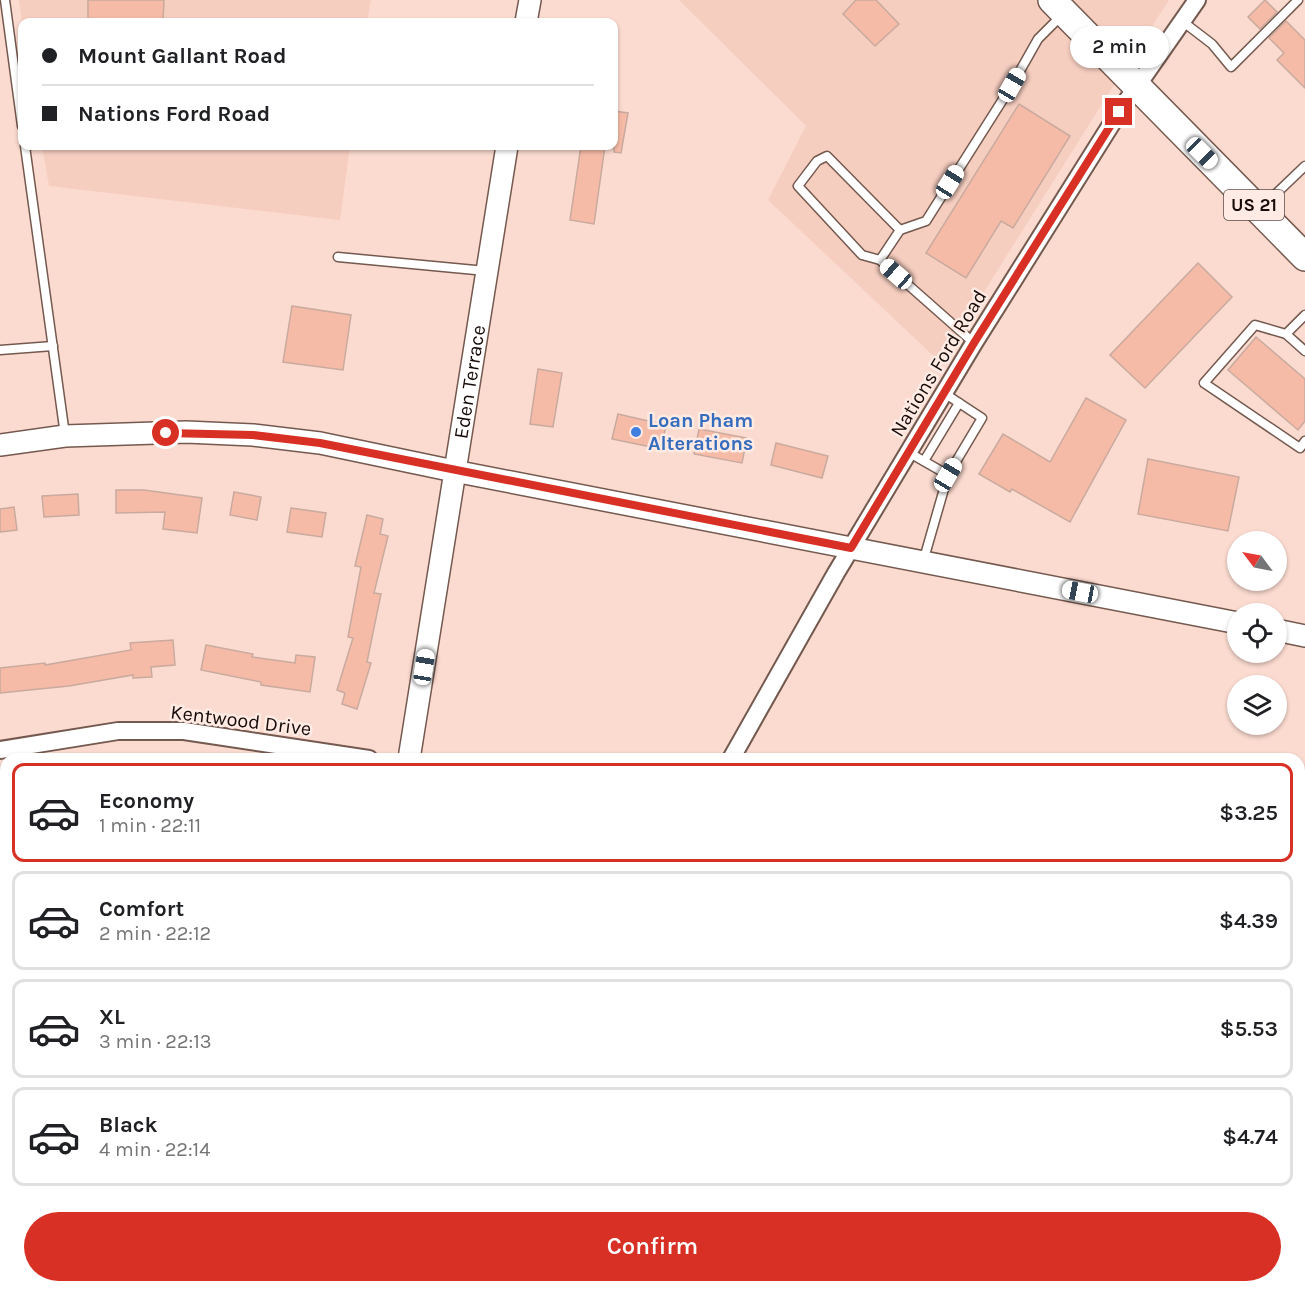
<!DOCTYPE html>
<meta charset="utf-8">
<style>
:root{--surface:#fff;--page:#f6f6f6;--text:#202124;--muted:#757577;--line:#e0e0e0;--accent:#d93025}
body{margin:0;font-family:Karla,sans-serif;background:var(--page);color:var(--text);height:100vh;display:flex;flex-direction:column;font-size:22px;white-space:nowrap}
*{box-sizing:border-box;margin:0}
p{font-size:20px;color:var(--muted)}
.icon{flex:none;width:33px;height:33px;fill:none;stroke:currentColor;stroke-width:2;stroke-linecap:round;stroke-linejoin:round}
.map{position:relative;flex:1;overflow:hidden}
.drawer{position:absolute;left:0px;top:753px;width:1305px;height:540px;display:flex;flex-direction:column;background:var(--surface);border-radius:18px 18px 0 0;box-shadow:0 2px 4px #0004}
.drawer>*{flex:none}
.top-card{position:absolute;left:18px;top:18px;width:600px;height:132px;border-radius:12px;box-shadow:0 2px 4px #0004;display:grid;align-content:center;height:132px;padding:0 24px;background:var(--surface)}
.needle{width:39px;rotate:302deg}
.tools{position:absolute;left:1227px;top:531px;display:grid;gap:12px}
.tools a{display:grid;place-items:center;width:60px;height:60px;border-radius:50%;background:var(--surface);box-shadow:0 2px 4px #0004;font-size:30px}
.end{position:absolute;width:27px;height:27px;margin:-14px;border:8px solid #d93025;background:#fff;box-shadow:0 0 0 3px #fff}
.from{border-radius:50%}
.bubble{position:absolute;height:42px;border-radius:21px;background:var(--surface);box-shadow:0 2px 4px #0004;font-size:20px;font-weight:600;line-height:42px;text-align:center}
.car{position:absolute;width:18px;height:36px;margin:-18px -9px;border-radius:8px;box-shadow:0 0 4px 2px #0007;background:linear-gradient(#fff 24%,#345 0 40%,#fff 0 76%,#345 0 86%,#fff 0)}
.top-card b{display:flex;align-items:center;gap:21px;height:57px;font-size:22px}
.top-card b+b{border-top:2px solid var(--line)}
.top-card i{width:15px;height:15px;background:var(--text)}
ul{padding:10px 0 0;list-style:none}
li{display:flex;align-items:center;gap:18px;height:99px;margin:0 12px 9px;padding:0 12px;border:3px solid var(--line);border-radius:12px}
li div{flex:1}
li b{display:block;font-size:22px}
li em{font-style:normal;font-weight:600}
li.current{border-color:var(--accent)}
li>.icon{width:54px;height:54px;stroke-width:1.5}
.button{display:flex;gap:12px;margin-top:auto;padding:12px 24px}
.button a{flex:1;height:69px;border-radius:36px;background:var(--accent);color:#fff;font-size:24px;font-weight:600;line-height:69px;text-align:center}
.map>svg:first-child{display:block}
</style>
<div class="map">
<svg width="1305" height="1293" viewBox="0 0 1305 1293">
<rect width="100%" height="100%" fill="#fbdacf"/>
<g fill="#f6cec0">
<path d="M19 0H371L367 22 22 23Z"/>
<path d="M679 0H1169L1107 96 940 362 768 200 806 126Z"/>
<path d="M42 146H350L340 220 49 186Z"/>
<path d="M6 1137V1287H301L300 1293H0V1138Z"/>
</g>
<g fill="#f6bba7" stroke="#c9aa9f" stroke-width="1.5">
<path d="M88 0H164L163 22H88Z"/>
<path d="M856 0H876L899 24 875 46 843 14Z"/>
<path d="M1265 0 1277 12 1260 29 1248 17Z"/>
<path d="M1286 21 1305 40V88L1277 60 1284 53 1269 38Z"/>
<path d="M1019 104 1070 136 1013 228 1001 221 966 278 926 253Z"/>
<path d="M614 111 628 113 621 153 614 152Z"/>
<path d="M581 146H605L594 224 570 220Z"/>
<path d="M1198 263 1232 297 1145 388 1110 355Z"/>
<path d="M292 306 351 315 343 370 283 362Z"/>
<path d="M1256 337 1305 379V421L1298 430 1228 370Z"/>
<path d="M538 369 562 373 553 427 530 424Z"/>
<path d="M1086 398 1126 420 1070 522 1012 489 1010 492 979 474 1003 434 1050 462Z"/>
<path d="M618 414 666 425 661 449 612 439Z"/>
<path d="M699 429 747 438 742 463 694 454Z"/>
<path d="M776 443 828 456 822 478 771 465Z"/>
<path d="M1148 459 1239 477 1228 531 1138 514Z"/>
<path d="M116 490H144L202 498 197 533 163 529 165 512 116 513Z"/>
<path d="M234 492 261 497 257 520 230 515Z"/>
<path d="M78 494 79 515 44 517 42 496Z"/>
<path d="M14 507 17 530 0 532V509Z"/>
<path d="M291 508 326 513 322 537 287 532Z"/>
<path d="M367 515 383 519 380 534 388 536 374 593 381 594 367 662 371 663 357 709 342 704 345 693 337 690 353 638 348 637 361 567 355 566Z"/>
<path d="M173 640 175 665 151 667 152 677 133 678V675L69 686 0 693V668L45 663V665L131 650 130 643Z"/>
<path d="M206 645 253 654 252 657 295 663 296 655 315 657 310 692 261 685V682L201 670Z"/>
</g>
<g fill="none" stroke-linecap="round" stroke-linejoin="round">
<g stroke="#74594f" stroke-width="11">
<g id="service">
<path d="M5 0 22 126"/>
<path d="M1182 21 1212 44 1231 67 1298 0"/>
<path d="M25 146 65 435"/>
<path d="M1261 208 1305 166"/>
<path d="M338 257 486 271"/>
<path d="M880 260 862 255 798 186 817 161 827 156 900 230"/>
<path d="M1286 334 1305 315"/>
<path d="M974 343 880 260 900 230 926 221 1012 85 1038 39 1063 14"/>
<path d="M0 350 53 346"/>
<path d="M1305 351 1286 334 1255 325 1204 383 1300 448 1305 441"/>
<path d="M908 452 948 475"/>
<path d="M924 461 959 403"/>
<path d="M923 562 948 475 982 418 944 393"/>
</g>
</g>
<g stroke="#74594f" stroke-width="20">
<g id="minor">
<path d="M0 750 118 731H184L369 759"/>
<path d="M731 759 836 573 974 343 1119 112 1197 0"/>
<path d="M1299 925 1305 926"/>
<path d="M0 1104 6 1102"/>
<path d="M1299 1227 1305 1228"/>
<path d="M435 1293 438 1287"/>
</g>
</g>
<g stroke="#74594f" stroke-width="24">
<g id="tertiary">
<path d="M526 22 530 0"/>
<path d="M0 445 65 436 186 432 253 435 320 443 454 471 1238 623"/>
<path d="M1276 630 1305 636"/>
<path id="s1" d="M409 759 507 146"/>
<path d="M328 1293 329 1287"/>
</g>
</g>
<g stroke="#74594f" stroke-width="30">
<path id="primary" d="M1052 0 1305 257"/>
</g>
<use href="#service" stroke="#fff" stroke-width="8"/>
<use href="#minor" stroke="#fff" stroke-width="16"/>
<use href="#tertiary" stroke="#fff" stroke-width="21"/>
<use href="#primary" stroke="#fff" stroke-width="27"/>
</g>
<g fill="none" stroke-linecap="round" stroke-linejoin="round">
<path stroke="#d93025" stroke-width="8" d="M166 433 253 435 320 443 851 548 974 343 1119 112"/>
</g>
<circle fill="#3f7fe0" stroke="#ffebe4" stroke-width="2" cx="636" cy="432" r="6"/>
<g text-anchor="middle" stroke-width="5" stroke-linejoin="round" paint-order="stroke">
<rect fill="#ffebe4" stroke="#5c4e4a" stroke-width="1.5" x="1224" y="190" width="60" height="30" rx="4.5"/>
<g font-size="18" font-weight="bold" fill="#160b08">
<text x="1254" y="211">US 21</text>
</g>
<g font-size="20" fill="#160b08" stroke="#ffebe4">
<text transform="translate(938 363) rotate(-59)" y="7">Nations Ford Road</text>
<text dy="7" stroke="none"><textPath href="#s1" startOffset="382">Eden Terrace</textPath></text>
<text transform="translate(241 720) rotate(7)" y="7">Kentwood Drive</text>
</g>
<g font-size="20" font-weight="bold" fill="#366cbe" stroke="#ffebe4" text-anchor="start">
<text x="648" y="427">Loan Pham<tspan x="648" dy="23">Alterations</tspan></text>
</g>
</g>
</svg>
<div class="tools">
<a><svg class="needle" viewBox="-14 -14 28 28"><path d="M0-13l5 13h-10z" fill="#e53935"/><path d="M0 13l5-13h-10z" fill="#757577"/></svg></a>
<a><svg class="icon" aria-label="locate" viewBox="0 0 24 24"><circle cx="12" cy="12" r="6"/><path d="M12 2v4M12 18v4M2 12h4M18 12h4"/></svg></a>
<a><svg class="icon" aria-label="layers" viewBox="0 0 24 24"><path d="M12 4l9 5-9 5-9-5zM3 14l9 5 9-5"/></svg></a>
</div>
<i class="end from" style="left:166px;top:433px"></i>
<i class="end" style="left:1119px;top:112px"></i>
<div class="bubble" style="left:1070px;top:26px;width:99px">2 min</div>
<i class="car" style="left:1012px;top:85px;rotate:30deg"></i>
<i class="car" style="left:1202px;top:153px;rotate:135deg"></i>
<i class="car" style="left:950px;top:182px;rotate:32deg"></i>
<i class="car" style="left:896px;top:274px;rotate:311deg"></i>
<i class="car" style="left:948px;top:475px;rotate:31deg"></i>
<i class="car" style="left:1080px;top:592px;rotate:281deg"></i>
<i class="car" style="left:424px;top:667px;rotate:9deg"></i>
<div class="top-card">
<b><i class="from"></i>Mount Gallant Road</b>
<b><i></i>Nations Ford Road</b>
</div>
<section class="drawer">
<ul>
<li class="current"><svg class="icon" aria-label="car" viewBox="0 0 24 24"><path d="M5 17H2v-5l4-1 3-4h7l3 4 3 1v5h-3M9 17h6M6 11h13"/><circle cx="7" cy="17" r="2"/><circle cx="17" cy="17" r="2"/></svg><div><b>Economy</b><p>1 min · 22:11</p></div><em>$3.25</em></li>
<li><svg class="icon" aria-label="car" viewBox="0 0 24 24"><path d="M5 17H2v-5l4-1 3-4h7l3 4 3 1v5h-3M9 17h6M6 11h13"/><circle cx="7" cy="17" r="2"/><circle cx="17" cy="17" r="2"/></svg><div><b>Comfort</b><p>2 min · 22:12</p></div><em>$4.39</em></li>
<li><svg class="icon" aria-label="car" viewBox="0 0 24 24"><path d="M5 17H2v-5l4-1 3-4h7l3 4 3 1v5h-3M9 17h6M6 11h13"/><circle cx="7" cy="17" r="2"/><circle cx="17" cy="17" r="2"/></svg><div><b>XL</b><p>3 min · 22:13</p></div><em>$5.53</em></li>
<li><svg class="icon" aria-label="car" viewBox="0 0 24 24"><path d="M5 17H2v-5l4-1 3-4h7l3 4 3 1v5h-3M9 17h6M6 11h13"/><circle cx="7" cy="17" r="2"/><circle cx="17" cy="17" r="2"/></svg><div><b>Black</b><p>4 min · 22:14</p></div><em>$4.74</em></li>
</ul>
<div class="button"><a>Confirm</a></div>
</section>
</div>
